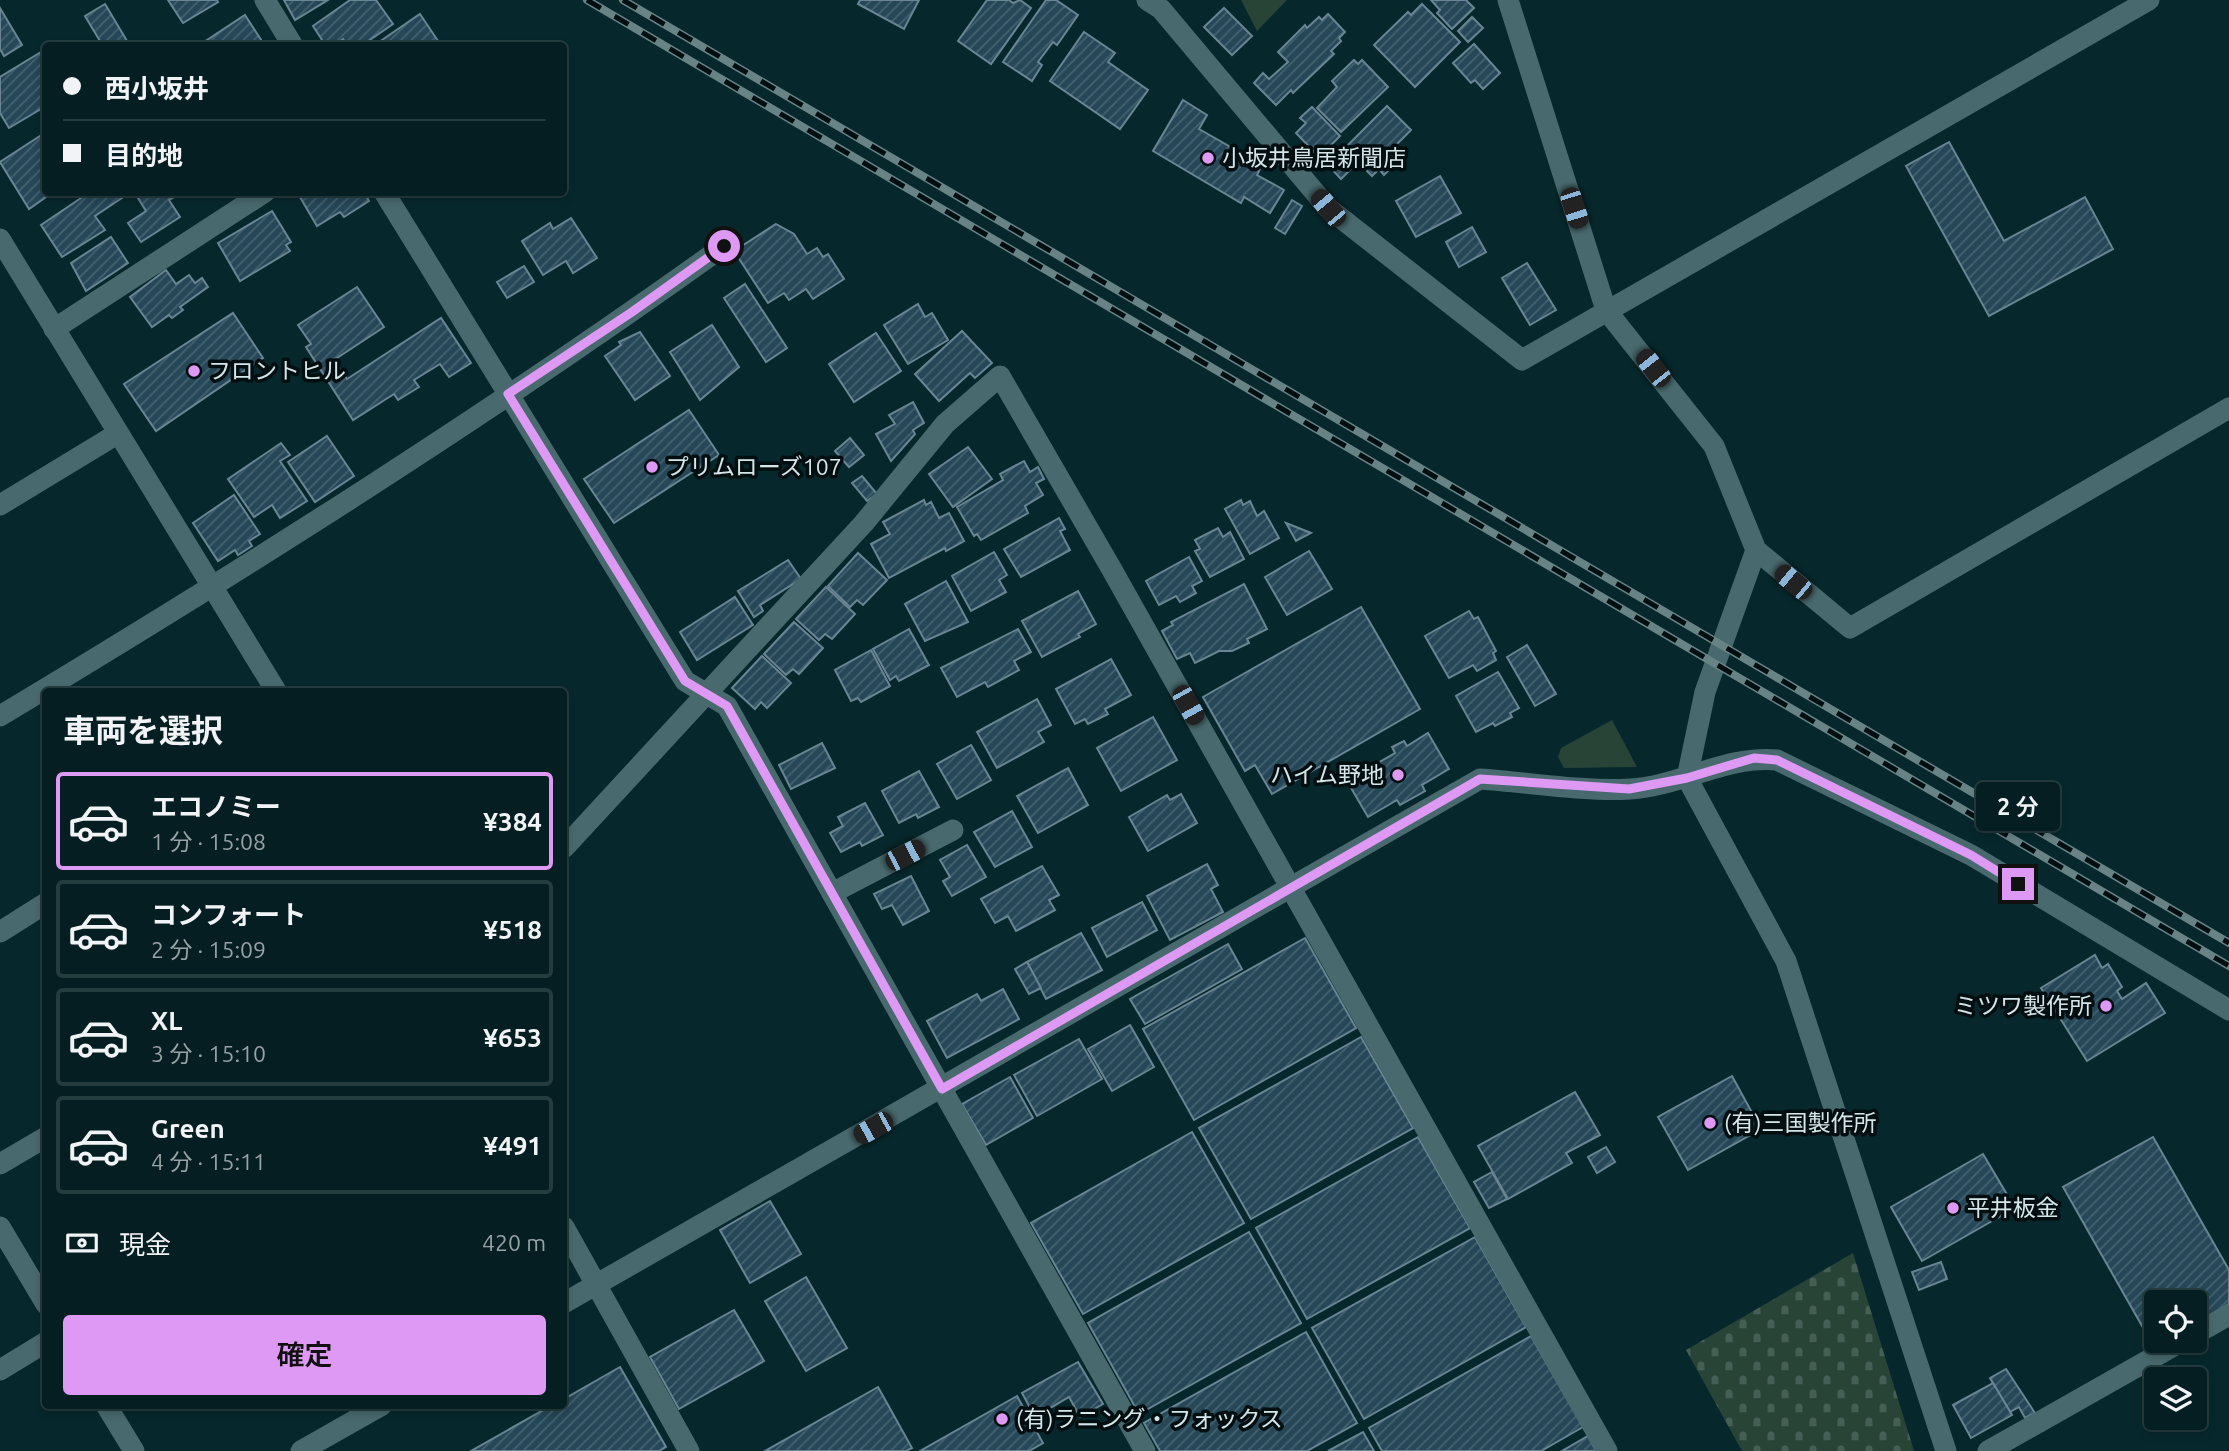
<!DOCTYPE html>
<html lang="ja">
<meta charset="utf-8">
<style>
:root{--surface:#041e21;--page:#0d272a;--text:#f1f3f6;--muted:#97a2a5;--line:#253c3f;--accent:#dd99f3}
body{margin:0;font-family:Ubuntu,"Noto Sans JP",sans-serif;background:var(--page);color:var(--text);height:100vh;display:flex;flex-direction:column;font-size:26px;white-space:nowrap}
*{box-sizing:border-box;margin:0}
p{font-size:23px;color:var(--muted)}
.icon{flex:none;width:38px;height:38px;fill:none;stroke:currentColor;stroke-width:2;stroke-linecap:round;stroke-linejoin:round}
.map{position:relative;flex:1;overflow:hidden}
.side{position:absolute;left:42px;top:688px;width:525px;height:721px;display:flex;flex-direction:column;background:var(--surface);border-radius:7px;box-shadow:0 4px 10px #0003,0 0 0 2px var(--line)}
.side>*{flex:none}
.hud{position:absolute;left:42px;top:42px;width:525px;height:154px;border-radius:7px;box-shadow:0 4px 10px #0003,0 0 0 2px var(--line);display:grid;align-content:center;height:154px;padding:0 21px;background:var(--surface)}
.tools{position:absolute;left:2144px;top:1290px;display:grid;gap:14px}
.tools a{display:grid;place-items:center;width:63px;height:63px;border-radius:7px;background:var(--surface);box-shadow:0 4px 10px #0003,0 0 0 2px var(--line);font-size:35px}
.end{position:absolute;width:32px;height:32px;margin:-16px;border:9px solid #dd99f3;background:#111;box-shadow:0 0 0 4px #111}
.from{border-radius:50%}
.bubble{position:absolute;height:49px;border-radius:7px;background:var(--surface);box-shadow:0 4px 10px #0003,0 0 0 2px var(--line);font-size:23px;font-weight:600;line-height:49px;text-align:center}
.car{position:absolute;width:21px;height:42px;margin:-21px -10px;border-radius:9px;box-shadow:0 0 5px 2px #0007;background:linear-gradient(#222 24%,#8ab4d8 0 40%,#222 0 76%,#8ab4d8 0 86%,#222 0)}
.hud b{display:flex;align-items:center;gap:24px;height:66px;font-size:26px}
.hud b+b{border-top:2px solid var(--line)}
.hud i{width:18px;height:18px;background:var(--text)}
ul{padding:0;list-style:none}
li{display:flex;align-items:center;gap:21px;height:98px;margin:0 14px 10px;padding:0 7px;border:4px solid var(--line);border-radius:7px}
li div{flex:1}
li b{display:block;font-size:26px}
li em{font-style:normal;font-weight:600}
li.active{border-color:var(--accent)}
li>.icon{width:63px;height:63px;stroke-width:1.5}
h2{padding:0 21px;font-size:32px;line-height:84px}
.pay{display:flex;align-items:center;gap:18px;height:77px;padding:0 21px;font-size:26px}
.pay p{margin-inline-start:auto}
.action{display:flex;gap:14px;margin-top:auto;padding:14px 21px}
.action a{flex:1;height:80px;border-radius:7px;background:var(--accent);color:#111;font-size:28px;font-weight:600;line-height:80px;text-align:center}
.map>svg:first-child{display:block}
</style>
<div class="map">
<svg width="2229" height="1451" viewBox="0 0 2229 1451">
<defs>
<pattern id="cemetery-stones" width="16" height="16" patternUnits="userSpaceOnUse" patternTransform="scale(1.75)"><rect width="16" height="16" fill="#274437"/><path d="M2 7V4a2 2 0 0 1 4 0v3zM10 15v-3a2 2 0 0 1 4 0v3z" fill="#455f54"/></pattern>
<pattern id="building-hatch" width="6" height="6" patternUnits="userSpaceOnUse" patternTransform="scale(1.75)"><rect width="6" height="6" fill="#254757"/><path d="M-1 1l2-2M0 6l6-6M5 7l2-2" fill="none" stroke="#44626f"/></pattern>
</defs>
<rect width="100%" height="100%" fill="#06282c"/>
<g fill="#274437">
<path d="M1241 0H1287L1257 31Z"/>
<path d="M1612 720 1637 767 1564 768 1558 757 1561 748Z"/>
</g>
<path fill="url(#cemetery-stones)" d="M1853 1253 1914 1451H1742L1686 1350Z"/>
<g fill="url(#building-hatch)" stroke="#698593" stroke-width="2">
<path d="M168 0H217L218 2 183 23Z"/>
<path d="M284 0H328L295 20Z"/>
<path d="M350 0H376L393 24 361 46H348L343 39 334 46H326L313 26Z"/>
<path d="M860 0H919L904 29 858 4Z"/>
<path d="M987 0H1009L1013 3 1020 0 1031 8 991 64 958 41Z"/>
<path d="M1046 0H1056L1078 15 1057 45 1053 42 1038 62 1042 65 1032 81 1003 62Z"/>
<path d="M1431 0H1466L1474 8 1452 29 1437 13 1440 10Z"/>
<path d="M105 4 130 46H103L85 16Z"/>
<path d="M1422 4 1460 42 1415 87 1374 45 1408 12 1411 15Z"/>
<path d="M0 8 22 45 4 56 0 49Z"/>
<path d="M1224 8 1252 36 1232 55 1204 27Z"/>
<path d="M420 14 440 44 378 46 379 42Z"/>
<path d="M1328 14 1345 32 1339 38 1341 41 1331 51 1334 54 1293 93 1291 90 1276 105 1254 83 1263 73 1269 79 1288 62 1278 52 1305 25 1307 28 1319 17 1322 20Z"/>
<path d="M245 15 265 46H198Z"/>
<path d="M1472 17 1483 28 1468 42 1458 31Z"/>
<path d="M1084 32 1115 53 1108 62 1148 90 1120 129 1050 81Z"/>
<path d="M1474 44 1500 73 1483 89 1475 80 1471 83 1453 63Z"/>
<path d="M46 49V106L9 128 0 113V77Z"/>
<path d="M1354 60 1358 64 1362 60 1388 87 1341 132 1317 108 1337 87 1332 81Z"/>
<path d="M1183 100 1207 115 1199 129 1262 165 1257 175 1284 190 1270 213 1244 197 1241 203 1153 151Z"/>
<path d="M1387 106 1411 130 1394 147 1403 156 1384 175 1379 169 1372 176 1358 162 1341 179 1328 165Z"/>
<path d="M1312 107 1340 136 1319 157 1296 133 1306 123 1300 118Z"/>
<path d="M46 132V192H53L29 209 0 162Z"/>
<path d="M1949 142 2004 241 2085 197 2113 249 1989 316 1906 166Z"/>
<path d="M1440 176 1461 213 1416 237 1396 201Z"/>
<path d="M90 192H123L125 196 95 216 105 230 62 257 41 225Z"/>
<path d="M146 192H176L178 195 169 200 180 217 141 242 128 223 146 211 138 198Z"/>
<path d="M297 192H364L369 201 344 217 340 212 317 226Z"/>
<path d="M1292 200 1302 206 1285 234 1275 228Z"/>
<path d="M272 211 291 242 286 245 290 251 240 281 218 243Z"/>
<path d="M571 218 597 258 573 273 566 261 543 275 522 241 550 223 553 229Z"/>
<path d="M776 224 794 234 807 254 817 248 823 257 828 254 844 279 813 299 806 289 789 300 784 293 768 303 734 251Z"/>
<path d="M1472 227 1486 252 1459 267 1446 242Z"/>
<path d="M111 237 128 263 86 291 71 263Z"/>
<path d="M1527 263 1556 310 1530 325 1502 278Z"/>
<path d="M524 266 534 282 507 298 497 282Z"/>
<path d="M166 270 176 284 189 275 195 283 202 278 208 287 180 307 183 310 172 318 169 315 152 327 130 297Z"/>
<path d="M745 284 787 348 766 362 724 298Z"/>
<path d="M357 287 384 327 334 360 347 379 441 318 471 363 449 377 440 364 414 380 419 387 398 400 394 394 353 420 306 347 311 344 298 325Z"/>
<path d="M918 304 925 317 932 313 948 340 908 364 884 325Z"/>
<path d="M233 313 263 358 156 431 124 384Z"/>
<path d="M712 325 739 367 700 400 670 352Z"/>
<path d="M962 331 992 363 975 378 970 373 939 401 915 374Z"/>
<path d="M640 332 670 376 635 400 605 356 621 345 619 342Z"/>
<path d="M876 333 901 371 854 402 829 364Z"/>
<path d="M913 402 924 423 913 430 915 434 891 461 876 434 895 424 889 415Z"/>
<path d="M689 410 719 455 614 523 584 479Z"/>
<path d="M327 436 354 476 315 502 288 462Z"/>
<path d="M850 438 864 455 849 467 835 451Z"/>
<path d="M281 443 290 455 280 461 307 501 280 518 272 505 254 517 228 479Z"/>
<path d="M968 447 992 479 953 507 929 474Z"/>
<path d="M1024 461 1030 472 1038 467 1044 479 1036 483 1043 495 1025 506 1028 513 981 540 977 534 974 536 957 507 1003 480 1000 474Z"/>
<path d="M862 476 877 494 867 501 852 483Z"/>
<path d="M234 495 260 534 249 541 252 546 238 555 235 550 218 561 193 523Z"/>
<path d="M924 500 926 505 931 502 939 518 949 513 964 541 946 551 945 548 889 578 871 544 890 534 883 522Z"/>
<path d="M1241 500 1243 505 1250 501 1257 516 1264 511 1279 538 1250 554 1225 509Z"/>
<path d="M1059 518 1065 529 1060 531 1070 550 1021 577 1004 549Z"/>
<path d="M1286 523 1311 533 1296 541Z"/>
<path d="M1218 528 1223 537 1230 532 1244 559 1210 577 1195 551 1200 549 1195 540Z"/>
<path d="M1309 551 1332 589 1287 615 1265 577Z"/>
<path d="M994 552 1007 575 999 580 1006 592 971 611 952 576Z"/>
<path d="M858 553 887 580 863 605 857 600 850 607 828 586Z"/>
<path d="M1189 557 1202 581 1192 586 1196 593 1180 602 1176 596 1159 605 1146 581Z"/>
<path d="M788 560 801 579 760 605 763 611 754 617 738 591Z"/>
<path d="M946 581 968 622 925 641 905 604Z"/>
<path d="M1244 584 1267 629 1247 639 1249 643 1232 651H1219L1195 663 1190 653 1177 659 1162 631 1173 625 1171 622Z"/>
<path d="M826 587 855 614 832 639 825 634 819 640 796 619Z"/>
<path d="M1078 591 1096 624 1078 634 1080 637 1042 657 1022 621Z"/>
<path d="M735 597 753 625 697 660 680 632Z"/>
<path d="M1361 607 1420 709 1272 794 1255 765 1245 771 1203 697Z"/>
<path d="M1469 611 1474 619 1478 617 1496 651 1493 653 1496 660 1477 671 1473 665 1449 678 1425 636Z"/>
<path d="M794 622 823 648 799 674 793 669 786 675 764 654Z"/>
<path d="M909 629 929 665 899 681 896 676 890 680 873 649Z"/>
<path d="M1018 629 1031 652 1014 661 1019 670 988 687 985 682 957 697 941 668Z"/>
<path d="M1527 645 1556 694 1535 706 1507 657Z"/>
<path d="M871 650 890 686 861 702 858 698 851 701 835 670Z"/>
<path d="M762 656 791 683 767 708 761 702 755 709 732 688Z"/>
<path d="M1111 659 1131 695 1105 709 1108 714 1088 724 1085 719 1075 724 1056 689Z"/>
<path d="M1498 672 1519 708 1510 713 1512 717 1495 726 1493 723 1476 732 1456 696Z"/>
<path d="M1037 699 1051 725 1038 732 1044 742 997 768 977 732Z"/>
<path d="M1153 717 1177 760 1121 791 1097 748Z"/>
<path d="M1428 733 1449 769 1422 785 1425 791 1400 805 1397 800 1368 817 1347 781 1395 753 1392 747 1404 741 1407 746Z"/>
<path d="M822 743 835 768 791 789 779 765Z"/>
<path d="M971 745 991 780 957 799 937 764Z"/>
<path d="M1068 768 1088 805 1038 833 1017 796Z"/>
<path d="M919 771 939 807 918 818 916 814 899 823 882 791Z"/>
<path d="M1181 794 1197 823 1148 851 1129 817 1167 795 1170 800Z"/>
<path d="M865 803 883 835 862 846 860 842 841 852 830 833 843 826 838 817Z"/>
<path d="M1012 811 1032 847 995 867 974 832Z"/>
<path d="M967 845 986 877 952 896 943 881 950 877 940 860Z"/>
<path d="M1207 864 1218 885 1211 889 1223 912 1170 940 1147 896Z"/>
<path d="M1042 866 1059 895 1049 900 1055 910 1016 931 1008 916 995 923 981 899Z"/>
<path d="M911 876 929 911 903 925 892 905 882 909 874 894Z"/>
<path d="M1142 902 1157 930 1107 957 1092 928Z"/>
<path d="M1081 933 1102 970 1046 999 1027 962Z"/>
<path d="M1305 938 1356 1028 1194 1120 1143 1029Z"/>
<path d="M1228 944 1242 969 1145 1024 1130 999Z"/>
<path d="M2095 955 2102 968 2108 964 2122 987 2117 991 2122 999 2146 983 2165 1013 2087 1061 2041 988Z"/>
<path d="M1027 962 1041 988 1029 994 1015 969Z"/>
<path d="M1003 989 1019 1019 947 1058 927 1021 977 994 981 1001Z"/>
<path d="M1130 1025 1154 1067 1112 1091 1088 1049Z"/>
<path d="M1361 1037 1413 1128 1251 1219 1199 1128Z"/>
<path d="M1079 1039 1102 1079 1037 1116 1014 1075Z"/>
<path d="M1732 1076 1761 1129 1688 1170 1658 1117Z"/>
<path d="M1010 1077 1033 1118 986 1145 962 1104Z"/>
<path d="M1575 1092 1600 1135 1566 1153 1572 1163 1508 1199 1478 1146Z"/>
<path d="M1192 1132 1244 1223 1083 1314 1031 1223Z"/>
<path d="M1418 1137 1470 1228 1307 1319 1256 1228Z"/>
<path d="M2153 1137 2229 1270V1304L2194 1324V1302H2156V1340H2164L2154 1347 2063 1187Z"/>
<path d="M1606 1147 1615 1162 1597 1173 1588 1157Z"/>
<path d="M1983 1154 2015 1208 1922 1261 1891 1207Z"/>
<path d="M1492 1172 1507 1199 1489 1208 1474 1182Z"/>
<path d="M770 1201 801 1254 750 1283 720 1230Z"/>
<path d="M1249 1232 1301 1323 1139 1414 1088 1323Z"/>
<path d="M1475 1237 1526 1327 1364 1419 1312 1328Z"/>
<path d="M1941 1262 1947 1279 1919 1290 1912 1272Z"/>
<path d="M806 1277 847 1348 806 1371 765 1301Z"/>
<path d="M734 1310 764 1361 679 1409 650 1357Z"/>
<path d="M1306 1332 1357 1423 1307 1451H1160L1144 1423Z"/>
<path d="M1531 1336 1583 1427 1541 1451H1382L1369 1428Z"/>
<path d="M1078 1362 1103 1404 1080 1417 1069 1397 1035 1417 1022 1393Z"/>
<path d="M620 1367 666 1447 659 1451H471L552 1405H564V1399Z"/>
<path d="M2006 1369 2035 1413 2025 1418 2019 1407 2010 1412 1990 1378Z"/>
<path d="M1993 1383 2012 1415 1971 1438 1953 1405Z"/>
<path d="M878 1387 912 1448 906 1451H765Z"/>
<path d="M1017 1396 1043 1443 1029 1451H920Z"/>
<path d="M1363 1432 1374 1451H1328Z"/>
<path d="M1588 1436 1596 1451H1562Z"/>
</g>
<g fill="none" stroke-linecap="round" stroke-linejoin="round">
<g stroke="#48696d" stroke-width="21">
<path d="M265 0 293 46"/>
<path d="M1147 0 1161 9 1328 208 1522 360 2149 0"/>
<path d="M1508 0 1606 310 1714 446 1756 550 1850 628 2229 408"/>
<path d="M384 192 685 681 727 706 1145 1451"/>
<path d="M0 239 276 691"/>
<path d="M54 329 265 192"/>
<path d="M0 505 117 434"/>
<path d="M1756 550 1705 692 1687 778 1786 961 1946 1451"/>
<path d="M0 716C246 568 490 414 724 246"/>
<path d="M564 848 864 523 945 424 1000 376 1111 568 1607 1451"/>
<path d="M832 893 953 830"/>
<path d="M0 932 46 903"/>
<path d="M0 1164 46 1137"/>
<path d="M0 1227 46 1304"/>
<path d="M564 1227 689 1451"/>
<path d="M564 1303 1480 779C1525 782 1586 792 1630 789 1681 786 1726 755 1777 760L1971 855 2229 1010"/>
<path d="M2194 1335 2229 1315"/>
<path d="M0 1370 46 1342"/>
<path d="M106 1405 134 1451"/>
<path d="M301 1451 382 1405"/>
<path d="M1988 1451 2184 1340"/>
</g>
<g stroke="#688386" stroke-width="8">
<g id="rail">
<path d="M587 0 2229 966"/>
<path d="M623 0 2229 943"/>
</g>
</g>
<use href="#rail" stroke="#030e10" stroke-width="5" stroke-dasharray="16" stroke-linecap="butt"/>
</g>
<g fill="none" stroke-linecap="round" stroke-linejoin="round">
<path stroke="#dd99f3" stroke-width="9" d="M724 246 632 312 508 394 685 681 727 706 942 1089 1480 779 1629 789 1687 778 1754 758 1777 760 1971 855 2018 884"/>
</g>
<g fill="#dd99f3" stroke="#030e10" stroke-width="2.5">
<circle cx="1208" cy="158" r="7"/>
<circle cx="194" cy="371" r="7"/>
<circle cx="652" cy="467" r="7"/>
<circle cx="1398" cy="775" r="7"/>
<circle cx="2106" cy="1006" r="7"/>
<circle cx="1710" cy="1123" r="7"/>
<circle cx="1953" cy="1208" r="7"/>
<circle cx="1002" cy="1419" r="7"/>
</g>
<g text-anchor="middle" stroke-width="7" stroke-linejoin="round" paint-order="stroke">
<g font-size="23" fill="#d4e6e9" stroke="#030e10" text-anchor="start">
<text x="1222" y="166">小坂井鳥居新聞店</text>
<text x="208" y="379">フロントヒル</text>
<text x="666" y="475">プリムローズ107</text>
<text x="1384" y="783" text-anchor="end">ハイム野地</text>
<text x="2092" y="1014" text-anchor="end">ミツワ製作所</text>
<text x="1724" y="1131">(有)三国製作所</text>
<text x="1967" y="1216">平井板金</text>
<text x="1016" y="1427">(有)ラニング・フォックス</text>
</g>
</g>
</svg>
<div class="tools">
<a><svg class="icon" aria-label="locate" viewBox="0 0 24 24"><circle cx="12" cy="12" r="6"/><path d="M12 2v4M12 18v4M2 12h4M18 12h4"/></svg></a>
<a><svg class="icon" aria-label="layers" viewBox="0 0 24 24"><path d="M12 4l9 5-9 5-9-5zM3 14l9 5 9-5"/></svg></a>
</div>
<i class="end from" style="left:724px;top:246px"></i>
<i class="end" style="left:2018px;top:884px"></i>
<div class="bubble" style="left:1976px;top:782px;width:84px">2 分</div>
<i class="car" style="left:1328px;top:208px;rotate:320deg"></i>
<i class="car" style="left:1574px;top:208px;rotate:162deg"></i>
<i class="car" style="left:1653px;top:368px;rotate:322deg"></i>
<i class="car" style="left:1793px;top:582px;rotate:310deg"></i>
<i class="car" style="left:1188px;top:705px;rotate:151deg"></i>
<i class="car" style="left:905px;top:855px;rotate:63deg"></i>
<i class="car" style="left:873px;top:1128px;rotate:241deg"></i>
<div class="hud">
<b><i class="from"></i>西小坂井</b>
<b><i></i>目的地</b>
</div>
<section class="side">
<h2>車両を選択</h2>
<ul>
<li class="active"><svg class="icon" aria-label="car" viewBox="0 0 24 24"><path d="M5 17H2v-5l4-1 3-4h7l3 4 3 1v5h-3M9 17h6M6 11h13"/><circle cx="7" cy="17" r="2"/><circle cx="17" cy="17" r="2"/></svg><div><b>エコノミー</b><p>1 分 · 15:08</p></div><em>¥384</em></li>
<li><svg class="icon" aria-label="car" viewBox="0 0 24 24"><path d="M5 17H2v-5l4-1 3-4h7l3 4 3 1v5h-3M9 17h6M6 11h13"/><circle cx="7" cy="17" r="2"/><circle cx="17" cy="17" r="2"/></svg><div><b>コンフォート</b><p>2 分 · 15:09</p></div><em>¥518</em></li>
<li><svg class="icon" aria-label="car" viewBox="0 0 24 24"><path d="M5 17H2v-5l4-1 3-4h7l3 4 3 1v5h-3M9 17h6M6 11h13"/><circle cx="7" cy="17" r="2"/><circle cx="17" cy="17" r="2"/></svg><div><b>XL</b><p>3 分 · 15:10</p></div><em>¥653</em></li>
<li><svg class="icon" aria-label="car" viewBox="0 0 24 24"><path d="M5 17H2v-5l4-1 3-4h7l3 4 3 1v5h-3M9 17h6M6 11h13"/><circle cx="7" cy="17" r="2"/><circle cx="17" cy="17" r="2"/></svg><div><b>Green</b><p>4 分 · 15:11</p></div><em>¥491</em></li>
</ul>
<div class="pay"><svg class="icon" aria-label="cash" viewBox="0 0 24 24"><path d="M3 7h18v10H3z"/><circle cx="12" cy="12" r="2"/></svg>現金<p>420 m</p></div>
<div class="action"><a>確定</a></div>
</section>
</div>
